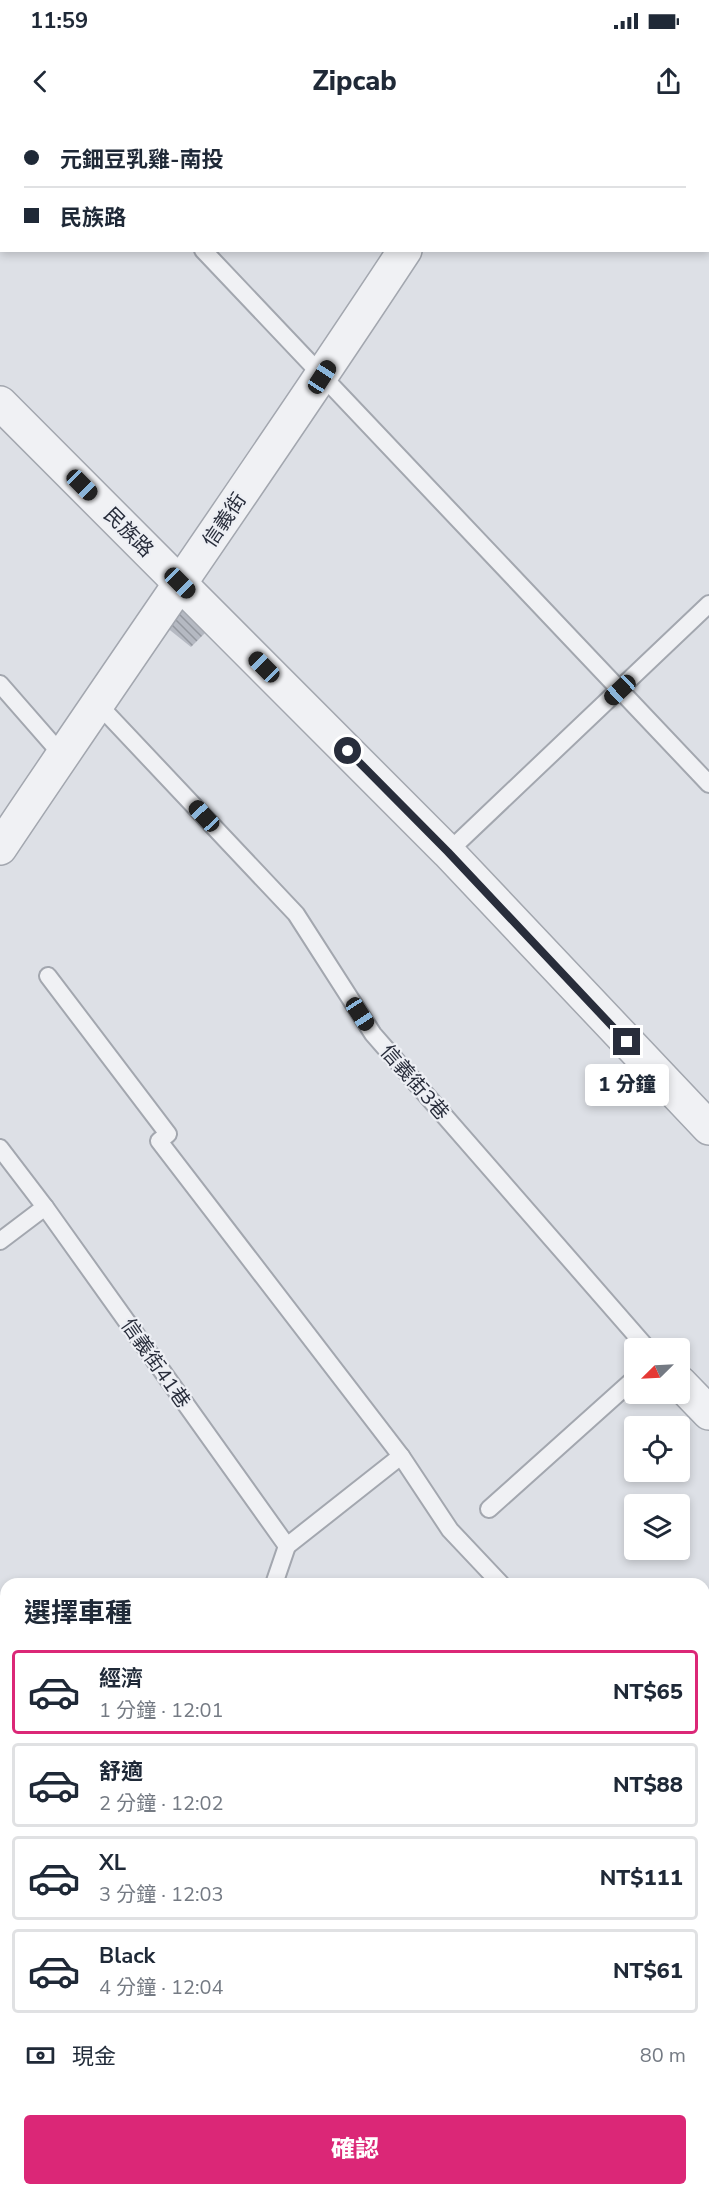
<!DOCTYPE html>
<html lang="zh-TW">
<meta charset="utf-8">
<style>
:root{--surface:#fff;--page:#f6f6f7;--text:#1f2937;--muted:#747a83;--line:#e0e1e3;--accent:#db2777}
body{margin:0;font-family:"Nunito Sans","Noto Sans TC",sans-serif;background:var(--page);color:var(--text);height:100vh;display:flex;flex-direction:column;font-size:22px;white-space:nowrap}
*{box-sizing:border-box;margin:0}
p{font-size:20px;color:var(--muted)}
.icon{flex:none;width:33px;height:33px;fill:none;stroke:currentColor;stroke-width:2;stroke-linecap:round;stroke-linejoin:round}
.map{position:relative;flex:1;overflow:hidden}
.sheet{position:absolute;left:0px;top:1458px;width:710px;height:618px;display:flex;flex-direction:column;background:var(--surface);border-radius:18px 18px 0 0;box-shadow:0 3px 9px #0003}
.sheet>*{flex:none}
.top-card{position:absolute;left:0px;top:0px;width:710px;height:132px;box-shadow:0 3px 9px #0003;display:grid;align-content:center;height:132px;padding:0 24px;background:var(--surface)}
.needle{width:39px;rotate:246deg}
.buttons{position:absolute;left:624px;top:1218px;display:grid;gap:12px}
.buttons a{display:grid;place-items:center;width:66px;height:66px;border-radius:6px;background:var(--surface);box-shadow:0 3px 9px #0003;font-size:30px}
.end{position:absolute;width:27px;height:27px;margin:-14px;border:8px solid #282d3b;background:#fff;box-shadow:0 0 0 3px #fff}
.from{border-radius:50%}
.bubble{position:absolute;height:42px;border-radius:6px;background:var(--surface);box-shadow:0 3px 9px #0003;font-size:20px;font-weight:800;line-height:42px;text-align:center}
.car{position:absolute;width:18px;height:36px;margin:-18px -9px;border-radius:8px;box-shadow:0 0 4px 2px #0007;background:linear-gradient(#222 24%,#8ab4d8 0 40%,#222 0 76%,#8ab4d8 0 86%,#222 0)}
.top-card b{display:flex;align-items:center;gap:21px;height:57px;font-size:22px}
.top-card b+b{border-top:2px solid var(--line)}
.top-card i{width:15px;height:15px;background:var(--text)}
ul{padding:0;list-style:none}
li{display:flex;align-items:center;gap:18px;height:84px;margin:0 12px 9px;padding:0 12px;border:3px solid var(--line);border-radius:6px}
li div{flex:1}
li b{display:block;font-size:22px}
li em{font-style:normal;font-weight:800}
li.selected{border-color:var(--accent)}
li>.icon{width:54px;height:54px;stroke-width:1.5}
h2{padding:0 24px;font-size:27px;line-height:72px}
.pay{display:flex;align-items:center;gap:15px;height:66px;padding:0 24px;font-size:22px}
.pay p{margin-inline-start:auto}
.button{display:flex;gap:12px;margin-top:auto;padding:12px 24px}
.button a{flex:1;height:69px;border-radius:6px;background:var(--accent);color:#fff;font-size:24px;font-weight:800;line-height:69px;text-align:center}
.status{display:flex;justify-content:space-between;align-items:center;height:42px;padding:0 30px;background:var(--surface);direction:ltr}
.status svg{height:16px;fill:currentColor}
header{display:flex;justify-content:space-between;align-items:center;height:78px;padding:0 24px;background:var(--surface);font-size:27px;font-weight:800}
.map>svg:first-child{display:block}
</style>
<div class="status"><b>11:59</b><svg viewBox="0 0 49 12"><path d="M0 12V9h3v3zM5 12V6h3v6zM10 12V3h3v9zM15 12V0h3v12zM26 1h20v11H26zM47 4h2v5h-2z"/></svg></div>
<header><svg class="icon" aria-label="back" viewBox="0 0 24 24"><path d="M15 5l-7 7 7 7"/></svg>Zipcab<svg class="icon" aria-label="share" viewBox="0 0 24 24"><path d="M12 15V3M7 8l5-5 5 5M5 13v7h14v-7"/></svg></header>
<div class="map">
<svg width="709" height="2076" viewBox="0 0 709 2076">
<defs>
<pattern id="building-back-hatch" width="6" height="6" patternUnits="userSpaceOnUse" patternTransform="scale(1.5)"><rect width="6" height="6" fill="#b5b9c2"/><path d="M-1 5l2 2M0 0l6 6M5-1l2 2" fill="none" stroke="#93979f"/></pattern>
</defs>
<rect width="100%" height="100%" fill="#dde0e6"/>
<path fill="#cccfd7" d="M0 1604 6 1608V1928L0 1924Z"/>
<g fill="url(#building-back-hatch)">
<path d="M181 488 207 511 191 527 166 507Z"/>
<path d="M379 2070H432L439 2076H373Z"/>
<path d="M450 2070H542L549 2076H457Z"/>
</g>
<g fill="none" stroke-linecap="round" stroke-linejoin="round">
<g stroke="#a3a7af" stroke-width="20">
<g id="lane">
<path d="M81 0 82 2"/>
<path d="M203 130 709 664"/>
<path d="M0 564 62 635"/>
<path d="M97 583 296 794 373 914 647 1228"/>
<path d="M448 732 709 484"/>
<path d="M48 856 168 1014 159 1021 401 1336 287 1426"/>
<path d="M0 1028 45 1087 287 1426 274 1464"/>
<path d="M0 1121 45 1087"/>
<path d="M401 1336 450 1410 501 1464"/>
<path d="M489 1389 634 1259"/>
<path d="M704 1736 709 1731"/>
<path d="M704 1951 709 1948"/>
<path d="M210 2070 211 2076"/>
<path d="M71 2076 78 2070"/>
</g>
</g>
<g stroke="#a3a7af" stroke-width="36">
<g id="street">
<path d="M490 2 491 0"/>
<path d="M0 283 448 732 709 1008"/>
<path d="M0 728C134 528 273 331 405 130"/>
<path d="M680 1263 709 1293"/>
<path d="M704 1495 709 1490"/>
<path d="M0 1581 6 1586"/>
<path d="M596 2070 602 2076"/>
</g>
</g>
<use href="#lane" stroke="#f0f1f4" stroke-width="16"/>
<use href="#street" stroke="#f0f1f4" stroke-width="33"/>
</g>
<g fill="none" stroke-linecap="round" stroke-linejoin="round">
<path stroke="#282d3b" stroke-width="8" d="M348 631 448 732 627 922"/>
</g>
<g text-anchor="middle" stroke-width="4.5" stroke-linejoin="round" paint-order="stroke">
<g font-size="20" fill="#282d3b" stroke="#edeff4">
<text transform="translate(224 400) rotate(-56)" y="7">信義街</text>
<text transform="translate(129 412) rotate(45)" y="7">民族路</text>
<text transform="translate(415 962) rotate(49)" y="7">信義街3巷</text>
<text transform="translate(156 1243) rotate(55)" y="7">信義街41巷</text>
</g>
</g>
</svg>
<div class="buttons">
<a><svg class="needle" viewBox="-14 -14 28 28"><path d="M0-13l5 13h-10z" fill="#e53935"/><path d="M0 13l5-13h-10z" fill="#747a83"/></svg></a>
<a><svg class="icon" aria-label="locate" viewBox="0 0 24 24"><circle cx="12" cy="12" r="6"/><path d="M12 2v4M12 18v4M2 12h4M18 12h4"/></svg></a>
<a><svg class="icon" aria-label="layers" viewBox="0 0 24 24"><path d="M12 4l9 5-9 5-9-5zM3 14l9 5 9-5"/></svg></a>
</div>
<i class="end from" style="left:348px;top:631px"></i>
<i class="end" style="left:627px;top:922px"></i>
<div class="bubble" style="left:585px;top:944px;width:84px">1 分鐘</div>
<i class="car" style="left:322px;top:257px;rotate:33deg"></i>
<i class="car" style="left:82px;top:365px;rotate:135deg"></i>
<i class="car" style="left:180px;top:463px;rotate:135deg"></i>
<i class="car" style="left:264px;top:547px;rotate:315deg"></i>
<i class="car" style="left:620px;top:570px;rotate:227deg"></i>
<i class="car" style="left:204px;top:696px;rotate:317deg"></i>
<i class="car" style="left:360px;top:894px;rotate:147deg"></i>
<div class="top-card">
<b><i class="from"></i>元鈿豆乳雞-南投</b>
<b><i></i>民族路</b>
</div>
<section class="sheet">
<h2>選擇車種</h2>
<ul>
<li class="selected"><svg class="icon" aria-label="car" viewBox="0 0 24 24"><path d="M5 17H2v-5l4-1 3-4h7l3 4 3 1v5h-3M9 17h6M6 11h13"/><circle cx="7" cy="17" r="2"/><circle cx="17" cy="17" r="2"/></svg><div><b>經濟</b><p>1 分鐘 · 12:01</p></div><em>NT$65</em></li>
<li><svg class="icon" aria-label="car" viewBox="0 0 24 24"><path d="M5 17H2v-5l4-1 3-4h7l3 4 3 1v5h-3M9 17h6M6 11h13"/><circle cx="7" cy="17" r="2"/><circle cx="17" cy="17" r="2"/></svg><div><b>舒適</b><p>2 分鐘 · 12:02</p></div><em>NT$88</em></li>
<li><svg class="icon" aria-label="car" viewBox="0 0 24 24"><path d="M5 17H2v-5l4-1 3-4h7l3 4 3 1v5h-3M9 17h6M6 11h13"/><circle cx="7" cy="17" r="2"/><circle cx="17" cy="17" r="2"/></svg><div><b>XL</b><p>3 分鐘 · 12:03</p></div><em>NT$111</em></li>
<li><svg class="icon" aria-label="car" viewBox="0 0 24 24"><path d="M5 17H2v-5l4-1 3-4h7l3 4 3 1v5h-3M9 17h6M6 11h13"/><circle cx="7" cy="17" r="2"/><circle cx="17" cy="17" r="2"/></svg><div><b>Black</b><p>4 分鐘 · 12:04</p></div><em>NT$61</em></li>
</ul>
<div class="pay"><svg class="icon" aria-label="cash" viewBox="0 0 24 24"><path d="M3 7h18v10H3z"/><circle cx="12" cy="12" r="2"/></svg>現金<p>80 m</p></div>
<div class="button"><a>確認</a></div>
</section>
</div>
